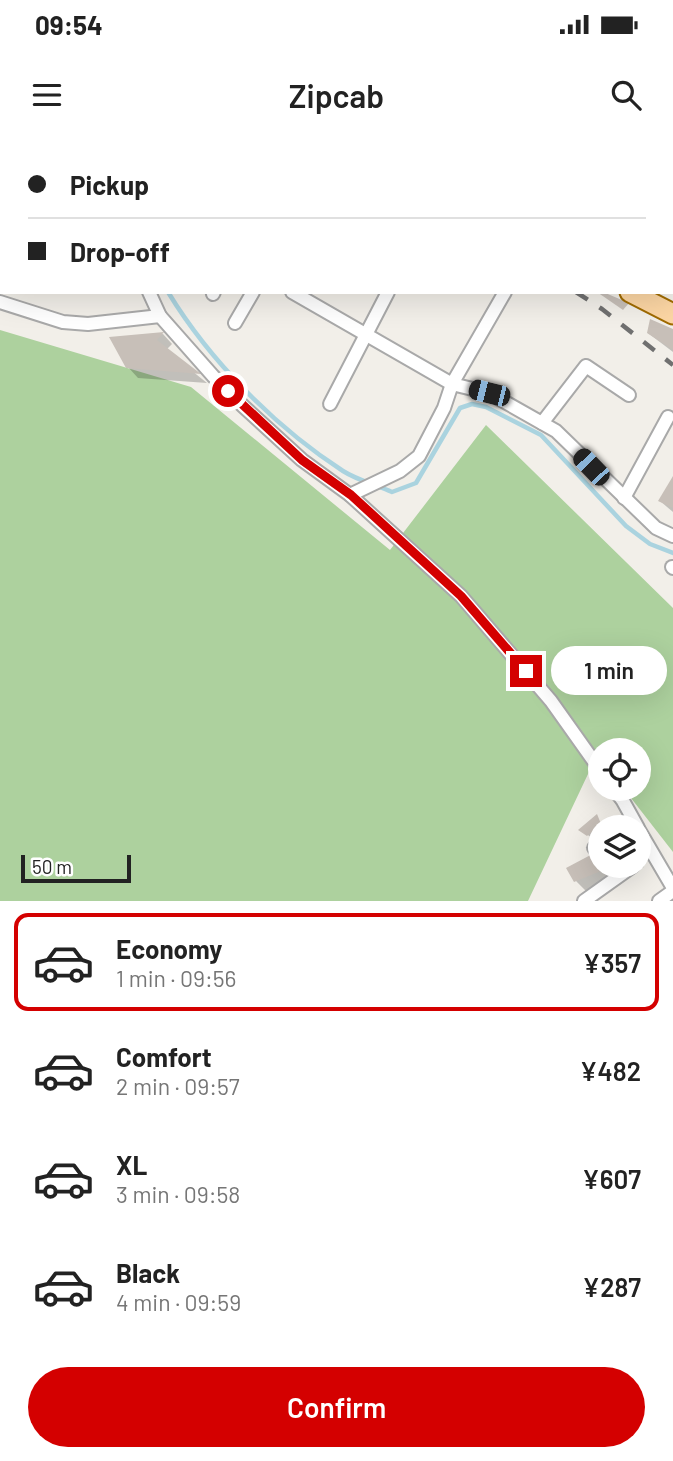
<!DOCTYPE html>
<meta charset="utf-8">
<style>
:root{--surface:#fff;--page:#f2f2f2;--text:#222;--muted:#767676;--line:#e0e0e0;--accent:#d40000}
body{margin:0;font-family:Barlow,sans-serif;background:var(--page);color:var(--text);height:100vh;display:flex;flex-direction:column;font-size:26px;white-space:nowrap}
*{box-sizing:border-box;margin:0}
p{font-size:23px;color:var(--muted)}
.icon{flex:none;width:38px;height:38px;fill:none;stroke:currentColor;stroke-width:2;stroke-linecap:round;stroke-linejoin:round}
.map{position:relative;height:761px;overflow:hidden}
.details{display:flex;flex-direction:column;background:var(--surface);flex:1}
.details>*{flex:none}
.banner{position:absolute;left:0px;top:0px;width:674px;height:154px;box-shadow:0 7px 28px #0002;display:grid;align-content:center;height:154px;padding:0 28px;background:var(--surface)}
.tools{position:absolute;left:588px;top:598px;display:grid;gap:14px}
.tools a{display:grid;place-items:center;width:63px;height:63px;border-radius:50%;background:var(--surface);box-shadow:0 7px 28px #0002;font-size:35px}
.scale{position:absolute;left:21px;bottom:18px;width:110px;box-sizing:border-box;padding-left:7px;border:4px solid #222;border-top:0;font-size:19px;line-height:24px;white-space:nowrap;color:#222;-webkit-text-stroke:5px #fff;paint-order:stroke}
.end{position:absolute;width:32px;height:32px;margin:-16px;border:9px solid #d40000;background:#fff;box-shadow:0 0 0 4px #fff}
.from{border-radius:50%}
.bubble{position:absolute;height:49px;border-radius:24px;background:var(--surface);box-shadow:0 7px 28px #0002;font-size:23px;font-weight:600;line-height:49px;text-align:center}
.car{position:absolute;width:21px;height:42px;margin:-21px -10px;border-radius:9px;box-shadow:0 0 5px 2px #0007;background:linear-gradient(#222 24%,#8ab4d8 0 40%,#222 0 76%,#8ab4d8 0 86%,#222 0)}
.banner b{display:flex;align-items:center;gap:24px;height:66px;font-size:26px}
.banner b+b{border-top:2px solid var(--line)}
.banner i{width:18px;height:18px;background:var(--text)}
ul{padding:12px 0 0;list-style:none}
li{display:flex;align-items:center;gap:21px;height:98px;margin:0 14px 10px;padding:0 14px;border:4px solid transparent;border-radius:14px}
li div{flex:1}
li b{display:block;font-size:26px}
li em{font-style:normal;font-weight:600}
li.selected{border-color:var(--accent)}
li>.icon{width:63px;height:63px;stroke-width:1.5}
.button{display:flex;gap:14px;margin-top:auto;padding:14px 28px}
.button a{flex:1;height:80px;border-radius:42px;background:var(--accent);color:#fff;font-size:28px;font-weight:600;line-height:80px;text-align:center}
.status{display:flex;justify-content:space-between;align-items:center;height:49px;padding:0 35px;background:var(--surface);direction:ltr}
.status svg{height:19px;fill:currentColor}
header{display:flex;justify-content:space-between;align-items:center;height:91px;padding:0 28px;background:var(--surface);font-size:32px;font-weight:600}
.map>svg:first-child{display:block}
</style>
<div class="status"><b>09:54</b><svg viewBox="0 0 49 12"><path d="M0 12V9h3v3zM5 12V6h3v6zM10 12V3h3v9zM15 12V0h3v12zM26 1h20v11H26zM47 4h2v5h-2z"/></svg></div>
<header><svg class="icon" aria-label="menu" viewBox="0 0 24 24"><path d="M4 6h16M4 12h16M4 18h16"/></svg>Zipcab<svg class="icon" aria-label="search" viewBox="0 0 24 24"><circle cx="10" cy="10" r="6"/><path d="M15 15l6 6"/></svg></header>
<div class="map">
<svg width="673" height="761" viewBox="0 0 673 761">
<rect width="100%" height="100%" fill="#f2efe9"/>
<path fill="#add19e" d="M0 190 191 247 390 410 486 285 673 468V712L624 649H639V611H600V618L597 615 528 761H0Z"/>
<g fill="#0003">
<path d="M104 0H208L207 2Z"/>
<path d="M214 0H260L262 2H216Z"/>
<path d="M673 191V212L648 193Z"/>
<path d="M163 194 172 204 166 210 207 243 138 238 128 227 112 199Z"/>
<path d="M673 339V372L660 361Z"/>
<path d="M605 515H606L617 525 615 526Z"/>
<path d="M597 677 603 687 591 697 583 692Z"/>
<path d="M600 712V726H639V720L644 727 586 751 576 741 568 728Z"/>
</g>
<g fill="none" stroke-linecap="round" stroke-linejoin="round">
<g stroke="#aad3df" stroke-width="4.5">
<path d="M0 65 2 64"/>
<path d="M168 152C210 221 275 287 343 331 357 340 376 345 392 352L416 343 460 268 472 264 486 267 541 295 626 386 650 404 673 413"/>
</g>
</g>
<g fill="#c7bfb8">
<path d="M597 152H603L629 163 623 170Z"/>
<path d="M650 179 673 189V210L647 193Z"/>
<path d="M164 192 157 200 201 234 126 228 109 197Z"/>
<path d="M673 336V368L658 361Z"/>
<path d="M597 674 601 684 587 696 578 690Z"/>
<path d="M600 710V726H613L574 742 566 728Z"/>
</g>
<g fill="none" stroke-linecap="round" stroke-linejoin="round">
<g stroke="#a9a9a9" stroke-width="16">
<g id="street">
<path d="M672 99 673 97"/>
<path d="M149 152 160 176 213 236 243 266 302 320 350 355 461 456 551 561 600 630"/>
<path d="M292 152 452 244 489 253 556 291 656 388 673 396"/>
<path d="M213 154 214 152"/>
<path d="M0 162 63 182 88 184 160 176"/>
<path d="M235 183 253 152"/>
<path d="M330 264 388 152"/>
<path d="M542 283 586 226 629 255"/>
<path d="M350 355 400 331 419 316 444 268 452 244 505 152"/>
<path d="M624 358 668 277"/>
<path d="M672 427 673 428"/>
<path d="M614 649 623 661 638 688"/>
<path d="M639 690 673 748"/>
<path d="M594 708 600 703"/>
<path d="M584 761 633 726"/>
<path d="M659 761 673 751"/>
</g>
</g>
<g stroke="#a06b00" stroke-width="23">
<g id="primary">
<path d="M311 0 315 2"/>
<path d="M630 152 673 174"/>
</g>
</g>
<use href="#street" stroke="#fff" stroke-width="12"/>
<use href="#primary" stroke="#fcd6a4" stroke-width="19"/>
<g stroke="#707070" stroke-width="4.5" stroke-dasharray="14 14" stroke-linecap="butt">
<path d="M0 3H2"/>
<path d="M576 152 602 169 673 225"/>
</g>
</g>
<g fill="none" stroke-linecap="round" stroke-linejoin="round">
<path stroke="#d40000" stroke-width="9" d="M228 251 302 320 351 355 461 456 526 531"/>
</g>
</svg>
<div class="tools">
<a><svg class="icon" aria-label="locate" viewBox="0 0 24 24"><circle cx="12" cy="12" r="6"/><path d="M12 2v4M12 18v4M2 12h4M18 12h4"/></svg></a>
<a><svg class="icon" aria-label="layers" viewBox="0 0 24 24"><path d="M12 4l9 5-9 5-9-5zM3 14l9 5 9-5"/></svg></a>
</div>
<div class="scale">50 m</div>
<i class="end from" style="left:228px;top:251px"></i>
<i class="end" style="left:526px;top:531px"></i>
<div class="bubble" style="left:551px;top:506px;width:116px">1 min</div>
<i class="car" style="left:489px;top:253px;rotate:284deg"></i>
<i class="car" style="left:591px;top:327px;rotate:316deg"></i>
<div class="banner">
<b><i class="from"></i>Pickup</b>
<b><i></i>Drop-off</b>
</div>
</div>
<section class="details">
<ul>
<li class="selected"><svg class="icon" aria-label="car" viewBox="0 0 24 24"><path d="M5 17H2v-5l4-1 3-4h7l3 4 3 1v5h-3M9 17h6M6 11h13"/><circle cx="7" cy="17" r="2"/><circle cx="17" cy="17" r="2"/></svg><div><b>Economy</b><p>1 min · 09:56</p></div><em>¥357</em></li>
<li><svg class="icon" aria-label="car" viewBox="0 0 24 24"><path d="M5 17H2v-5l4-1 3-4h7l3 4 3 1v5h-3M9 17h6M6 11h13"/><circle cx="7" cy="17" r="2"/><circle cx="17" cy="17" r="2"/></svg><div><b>Comfort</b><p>2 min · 09:57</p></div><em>¥482</em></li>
<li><svg class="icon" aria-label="car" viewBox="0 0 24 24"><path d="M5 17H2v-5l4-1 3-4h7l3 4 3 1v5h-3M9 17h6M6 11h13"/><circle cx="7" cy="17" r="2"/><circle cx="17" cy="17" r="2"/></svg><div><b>XL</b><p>3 min · 09:58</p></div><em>¥607</em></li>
<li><svg class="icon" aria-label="car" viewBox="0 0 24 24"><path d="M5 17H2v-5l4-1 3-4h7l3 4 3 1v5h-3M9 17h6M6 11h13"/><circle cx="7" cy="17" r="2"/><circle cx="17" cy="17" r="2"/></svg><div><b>Black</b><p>4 min · 09:59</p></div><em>¥287</em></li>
</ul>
<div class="button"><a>Confirm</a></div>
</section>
